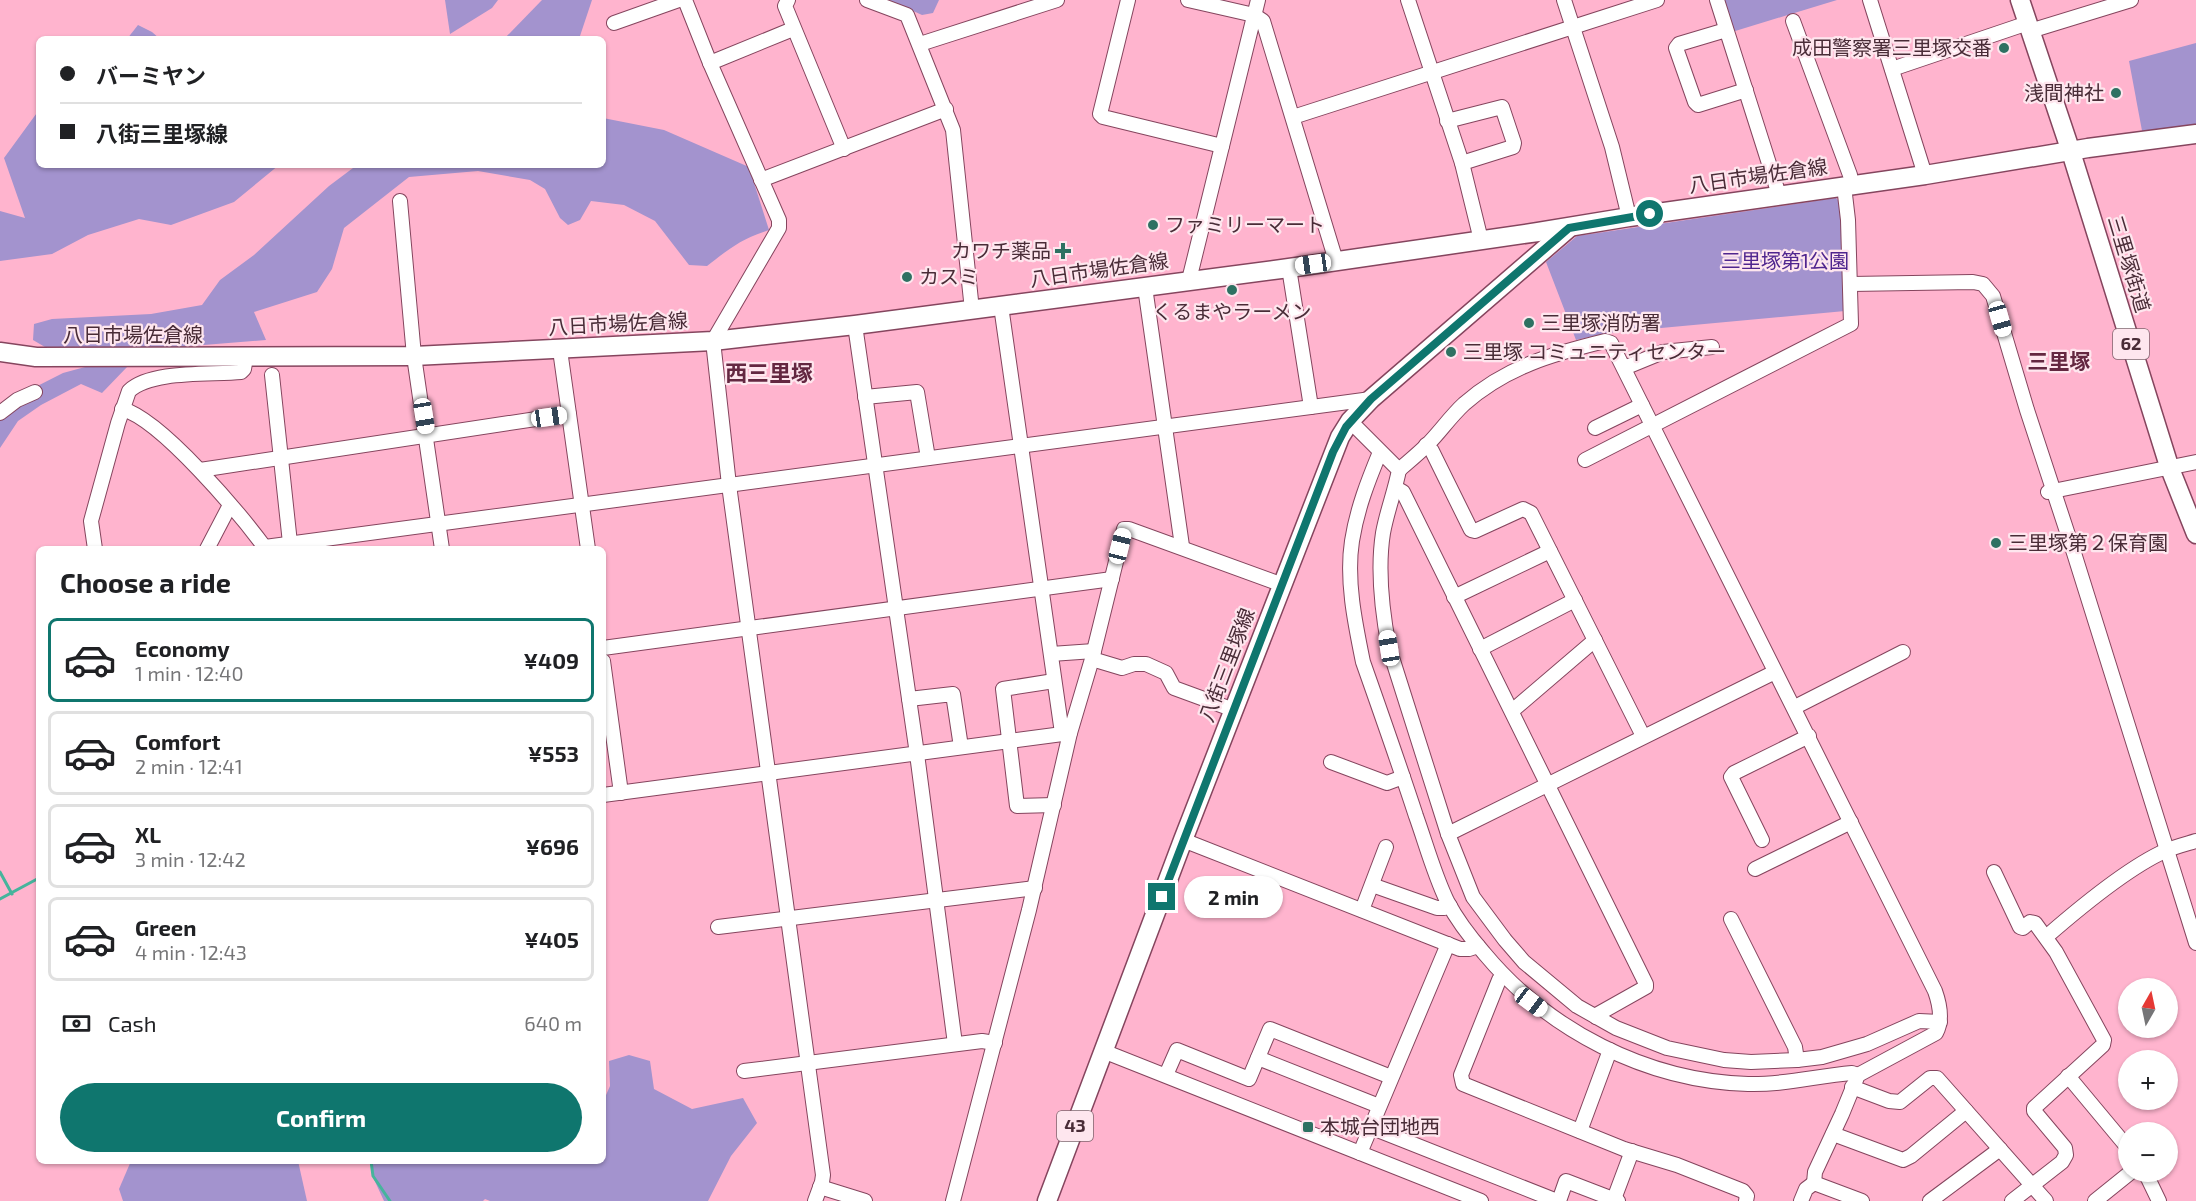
<!DOCTYPE html>
<meta charset="utf-8">
<style>
:root{--surface:#fff;--page:#f2f2f2;--text:#202124;--muted:#757577;--line:#e0e0e0;--accent:#0f766e}
body{margin:0;font-family:"Exo 2","Noto Sans JP",sans-serif;background:var(--page);color:var(--text);height:100vh;display:flex;flex-direction:column;font-size:22px;white-space:nowrap}
*{box-sizing:border-box;margin:0}
p{font-size:20px;color:var(--muted)}
.icon{flex:none;width:33px;height:33px;fill:none;stroke:currentColor;stroke-width:2;stroke-linecap:round;stroke-linejoin:round}
.map{position:relative;flex:1;overflow:hidden}
.side{position:absolute;left:36px;top:546px;width:570px;height:618px;display:flex;flex-direction:column;background:var(--surface);border-radius:9px;box-shadow:0 2px 4px #0004}
.side>*{flex:none}
.hud{position:absolute;left:36px;top:36px;width:570px;height:132px;border-radius:9px;box-shadow:0 2px 4px #0004;display:grid;align-content:center;height:132px;padding:0 24px;background:var(--surface)}
.needle{width:39px;rotate:9deg}
.tools{position:absolute;left:2118px;top:978px;display:grid;gap:12px}
.tools a{display:grid;place-items:center;width:60px;height:60px;border-radius:50%;background:var(--surface);box-shadow:0 2px 4px #0004;font-size:30px}
.end{position:absolute;width:27px;height:27px;margin:-14px;border:8px solid #0f766e;background:#fff;box-shadow:0 0 0 3px #fff}
.from{border-radius:50%}
.bubble{position:absolute;height:42px;border-radius:21px;background:var(--surface);box-shadow:0 2px 4px #0004;font-size:20px;font-weight:700;line-height:42px;text-align:center}
.car{position:absolute;width:18px;height:36px;margin:-18px -9px;border-radius:8px;box-shadow:0 0 4px 2px #0007;background:linear-gradient(#fff 24%,#345 0 40%,#fff 0 76%,#345 0 86%,#fff 0)}
.hud b{display:flex;align-items:center;gap:21px;height:57px;font-size:22px}
.hud b+b{border-top:2px solid var(--line)}
.hud i{width:15px;height:15px;background:var(--text)}
ul{padding:0;list-style:none}
li{display:flex;align-items:center;gap:18px;height:84px;margin:0 12px 9px;padding:0 12px;border:3px solid var(--line);border-radius:9px}
li div{flex:1}
li b{display:block;font-size:22px}
li em{font-style:normal;font-weight:700}
li.on{border-color:var(--accent)}
li>.icon{width:54px;height:54px;stroke-width:1.5}
h2{padding:0 24px;font-size:27px;line-height:72px}
.pay{display:flex;align-items:center;gap:15px;height:66px;padding:0 24px;font-size:22px}
.pay p{margin-inline-start:auto}
.action{display:flex;gap:12px;margin-top:auto;padding:12px 24px}
.action a{flex:1;height:69px;border-radius:36px;background:var(--accent);color:#fff;font-size:24px;font-weight:700;line-height:69px;text-align:center}
.map>svg:first-child{display:block}
</style>
<div class="map">
<svg width="2196" height="1201" viewBox="0 0 2196 1201">
<rect width="100%" height="100%" fill="#ffb4ce"/>
<g fill="#a393ce">
<path d="M445 0H498L492 8 450 34Z"/>
<path d="M542 0H592L579 39H504Z"/>
<path d="M889 0H939L933 13 922 15Z"/>
<path d="M1722 0H1837L1732 32Z"/>
<path d="M138 25 152 32 160 39H127Z"/>
<path d="M2196 43V129L2143 136 2129 61Z"/>
<path d="M39 110V165H279L234 202 171 225 139 219 88 235 52 254 0 261V211L25 218 4 158Z"/>
<path d="M603 118 664 130 749 167 769 230C741 239 730 248 707 266L689 265 655 221 624 205 591 201 580 220 568 225 560 218 545 189 530 180 478 171 409 177 344 228 332 269 317 292 254 312 266 340 179 347 128 366 102 393 81 384 41 405 18 421 0 448V405L63 373 85 367 89 349 45 347 33 340 34 324 52 319 151 314 202 305 220 280 254 255 329 186 357 165H603Z"/>
<path d="M1836 198 1840 202 1845 311 1607 333 1576 340 1546 262 1577 236Z"/>
<path d="M629 1055 650 1061 654 1089 692 1109 743 1098 757 1123 731 1156 708 1201H490L485 1199 483 1201H384L372 1175 371 1161H603V1102L610 1086 609 1061Z"/>
<path d="M131 1161H298L307 1201H123L119 1189Z"/>
</g>
<g fill="none" stroke-linecap="round" stroke-linejoin="round">
<g stroke="#46b49c" stroke-width="3">
<path d="M0 872 12 894"/>
<path d="M0 899 39 878"/>
<path d="M371 1161 373 1176 390 1201"/>
</g>
<g stroke="#85455e" stroke-width="16">
<g id="minor">
<path d="M685 0 710 63 779 220V228L713 341 729 485 823 1175 822 1182 815 1201"/>
<path d="M788 0 785 6 844 149"/>
<path d="M867 0 907 15 953 130 972 310"/>
<path d="M1128 0 1100 114 1103 117 1222 146"/>
<path d="M1188 0 1254 15 1263 21 1336 261"/>
<path d="M1408 0 1462 163 1481 240"/>
<path d="M1564 0 1612 147 1629 217"/>
<path d="M1717 0 1779 195"/>
<path d="M1870 0 1925 175"/>
<path d="M1793 21 1850 175 1852 185"/>
<path d="M614 23 679 0"/>
<path d="M1726 30 1679 44 1676 48 1695 102 1698 105 1746 90"/>
<path d="M2030 31 2131 0"/>
<path d="M920 44 1057 0"/>
<path d="M710 63 793 29"/>
<path d="M1892 69 2028 23"/>
<path d="M1293 117 1657 0"/>
<path d="M1447 121 1502 107 1514 143 1513 147 1462 163"/>
<path d="M761 180 946 109"/>
<path d="M400 201 414 356 442 549"/>
<path d="M1289 268 1311 407"/>
<path d="M1189 280 1258 0"/>
<path d="M1851 284 1973 282 1983 284 1993 296 2027 410 2074 553 2196 943"/>
<path d="M1145 287 1182 546"/>
<path d="M1001 306 1062 733"/>
<path d="M855 325 917 754 955 1044"/>
<path d="M560 350 588 549"/>
<path d="M1624 368 1663 352 1712 347"/>
<path d="M272 375 290 543"/>
<path d="M865 397 917 392 928 458"/>
<path d="M122 409C161 419 241 515 266 549"/>
<path d="M0 413 17 400 35 392"/>
<path d="M1350 421 1399 470C1395 491 1387 511 1383 533 1377 571 1382 611 1389 648L1448 834 1473 897 1505 940 1524 962 1577 1006 1616 1028 1667 1048 1724 1060 1751 1062 1797 1060 1822 1057 1867 1044 1919 1021 1940 1022"/>
<path d="M1595 428 1642 405"/>
<path d="M1426 445 1432 451 1471 530 1475 531 1523 509 1531 513 1643 736"/>
<path d="M1380 452C1368 481 1357 509 1352 541 1346 580 1355 623 1363 662 1381 713 1399 764 1416 816 1426 844 1434 874 1447 901 1457 920 1470 937 1484 953 1548 1030 1646 1081 1748 1084 1785 1085 1816 1076 1852 1073L1858 1075"/>
<path d="M1585 460 1851 324 1848 220 1844 186"/>
<path d="M200 470 569 414"/>
<path d="M1399 470C1408 462 1418 454 1427 445 1440 432 1450 417 1464 404 1506 367 1552 354 1605 341L1611 343 1935 991C1940 1005 1943 1020 1936 1033L1858 1075 1842 1114 1815 1172 1814 1183"/>
<path d="M1396 488 1403 492 1646 984V987L1598 1014 1596 1017"/>
<path d="M2048 492 2196 462"/>
<path d="M265 547 1371 399"/>
<path d="M95 549 91 521 118 423 129 391C151 370 211 375 241 372L244 369 246 357"/>
<path d="M207 549 230 505"/>
<path d="M1454 597 1550 551"/>
<path d="M603 648 1112 579"/>
<path d="M1480 649 1575 600"/>
<path d="M1051 654 1094 651"/>
<path d="M1092 659 1122 668 1134 664H1146L1166 673 1174 688 1234 710"/>
<path d="M603 661 621 793"/>
<path d="M909 699 953 694 961 747"/>
<path d="M1795 707 1903 652"/>
<path d="M1512 711 1595 640"/>
<path d="M1331 762 1387 783 1403 777"/>
<path d="M603 795 1070 733"/>
<path d="M1054 805 1017 806 1003 689 1054 681"/>
<path d="M1448 834 1775 672"/>
<path d="M1183 840 1460 949H1469L1478 946"/>
<path d="M1762 840 1731 777 1734 773 1809 736"/>
<path d="M1755 869 1851 822"/>
<path d="M1994 872 2020 927 2023 928 2030 922 2035 923 2056 952 2104 1040 2103 1045 2034 1108V1111L2065 1148 2066 1155 2062 1162 2012 1201"/>
<path d="M1372 885 1437 908H1444L1450 906"/>
<path d="M1362 910 1386 847"/>
<path d="M1731 919 1795 1047 1797 1060"/>
<path d="M718 927 1035 888"/>
<path d="M2046 937C2077 910 2127 868 2165 851 2174 847 2186 844 2196 841"/>
<path d="M1503 976 1499 980 1461 1075 1463 1084 1624 1149 1677 1165 1743 1191 1747 1196 1746 1201"/>
<path d="M1103 1051 1481 1201"/>
<path d="M1258 1058 1379 1106"/>
<path d="M744 1071 982 1041 995 1043"/>
<path d="M1166 1075 1177 1050 1249 1079 1270 1029 1391 1077"/>
<path d="M2068 1076 2128 1148"/>
<path d="M1852 1087 1889 1101 1900 1102 1930 1078H1937L2046 1201"/>
<path d="M1370 1127 1557 1201"/>
<path d="M1580 1131 1610 1050"/>
<path d="M1833 1134 1903 1160 1911 1156 1966 1111"/>
<path d="M1360 1153 1448 944"/>
<path d="M2145 1172 2159 1201"/>
<path d="M820 1187 865 1201"/>
<path d="M1614 1199 1632 1151"/>
<path d="M953 1201 1029 910 1070 733 1092 659 1124 529H1129L1283 585"/>
<path d="M1559 1201 1566 1181 1618 1201"/>
<path d="M1801 1201 1806 1189 1814 1183 1862 1201"/>
<path d="M1930 1201 2000 1149"/>
<path d="M2095 1201 2131 1172"/>
</g>
</g>
<g stroke="#85455e" stroke-width="21">
<g id="major">
<path d="M2020 0 2071 152 2169 466 2196 534"/>
<path d="M0 352 36 357 414 356 713 341 855 325 1289 268 1538 232 1629 217 1925 175 2088 148 2196 134"/>
<path d="M1047 1201 1183 840 1340 437 1350 421 1371 399 1569 228"/>
</g>
</g>
<use href="#minor" stroke="#fff" stroke-width="14"/>
<use href="#major" stroke="#fff" stroke-width="18"/>
</g>
<g fill="none" stroke-linecap="round" stroke-linejoin="round">
<path stroke="#0f766e" stroke-width="8" d="M1162 897 1333 452 1346 427 1371 399 1569 228 1650 214"/>
</g>
<g fill="#2e7162" stroke="#fee6ee" stroke-width="2">
<circle cx="2004" cy="48" r="6"/>
<circle cx="2116" cy="93" r="6"/>
<circle cx="1153" cy="225" r="6"/>
<path d="M1060 242h6v6h6v6h-6v6h-6v-6h-6v-6h6z"/>
<circle cx="907" cy="277" r="6"/>
<circle cx="1232" cy="290" r="6"/>
<circle cx="1529" cy="323" r="6"/>
<circle cx="1451" cy="352" r="6"/>
<circle cx="1996" cy="543" r="6"/>
<rect x="1302" y="1121" width="12" height="12" rx="3"/>
</g>
<g text-anchor="middle" stroke-width="4.5" stroke-linejoin="round" paint-order="stroke">
<g fill="#fee6ee" stroke="#7f646e" stroke-width="1.5">
<rect x="2113" y="329" width="36" height="30" rx="4.5"/>
<rect x="1057" y="1111" width="36" height="30" rx="4.5"/>
</g>
<g font-size="18" font-weight="bold" fill="#492c37">
<text x="2131" y="350">62</text>
<text x="1075" y="1132">43</text>
</g>
<g font-size="20" fill="#492c37" stroke="#fee6ee" text-anchor="start">
<text x="1992" y="55" text-anchor="end">成田警察署三里塚交番</text>
<text x="2104" y="100" text-anchor="end">浅間神社</text>
<text x="1165" y="232">ファミリーマート</text>
<text x="1051" y="258" text-anchor="end">カワチ薬品</text>
<text x="919" y="284">カスミ</text>
<text x="1232" y="319" text-anchor="middle">くるまやラーメン</text>
<text x="1541" y="330">三里塚消防署</text>
<text x="1463" y="359">三里塚 コミュニティセンター</text>
<text x="2008" y="550">三里塚第２保育園</text>
<text x="1320" y="1134">本城台団地西</text>
</g>
<g font-size="20" fill="#492c37" stroke="#fee6ee">
<text transform="translate(1758 176) rotate(-8)" y="7">八日市場佐倉線</text>
<text transform="translate(2129 264) rotate(73)" y="7">三里塚街道</text>
<text transform="translate(1099 270) rotate(-8)" y="7">八日市場佐倉線</text>
<text transform="translate(618 324) rotate(-3)" y="7">八日市場佐倉線</text>
<text x="133" y="342">八日市場佐倉線</text>
<text transform="translate(1227 665) rotate(-69)" y="7">八街三里塚線</text>
</g>
<g font-size="20" fill="#4f258e" stroke="#fee6ee">
<text x="1785" y="268">三里塚第1公園</text>
</g>
<g font-size="21" font-weight="bold" fill="#642741" stroke="#fee6ee">
<text x="2059" y="369">三里塚</text>
</g>
<g font-size="22" font-weight="bold" fill="#642741" stroke="#fee6ee">
<text x="769" y="381">西三里塚</text>
</g>
</g>
</svg>
<div class="tools">
<a><svg class="needle" viewBox="-14 -14 28 28"><path d="M0-13l5 13h-10z" fill="#e53935"/><path d="M0 13l5-13h-10z" fill="#757577"/></svg></a>
<a>+</a>
<a>−</a>
</div>
<i class="end from" style="left:1650px;top:214px"></i>
<i class="end" style="left:1162px;top:897px"></i>
<div class="bubble" style="left:1184px;top:876px;width:99px">2 min</div>
<i class="car" style="left:1313px;top:264px;rotate:262deg"></i>
<i class="car" style="left:2000px;top:319px;rotate:164deg"></i>
<i class="car" style="left:424px;top:416px;rotate:171deg"></i>
<i class="car" style="left:549px;top:417px;rotate:82deg"></i>
<i class="car" style="left:1120px;top:546px;rotate:14deg"></i>
<i class="car" style="left:1389px;top:648px;rotate:351deg"></i>
<i class="car" style="left:1531px;top:1002px;rotate:127deg"></i>
<div class="hud">
<b><i class="from"></i>バーミヤン</b>
<b><i></i>八街三里塚線</b>
</div>
<section class="side">
<h2>Choose a ride</h2>
<ul>
<li class="on"><svg class="icon" aria-label="car" viewBox="0 0 24 24"><path d="M5 17H2v-5l4-1 3-4h7l3 4 3 1v5h-3M9 17h6M6 11h13"/><circle cx="7" cy="17" r="2"/><circle cx="17" cy="17" r="2"/></svg><div><b>Economy</b><p>1 min · 12:40</p></div><em>¥409</em></li>
<li><svg class="icon" aria-label="car" viewBox="0 0 24 24"><path d="M5 17H2v-5l4-1 3-4h7l3 4 3 1v5h-3M9 17h6M6 11h13"/><circle cx="7" cy="17" r="2"/><circle cx="17" cy="17" r="2"/></svg><div><b>Comfort</b><p>2 min · 12:41</p></div><em>¥553</em></li>
<li><svg class="icon" aria-label="car" viewBox="0 0 24 24"><path d="M5 17H2v-5l4-1 3-4h7l3 4 3 1v5h-3M9 17h6M6 11h13"/><circle cx="7" cy="17" r="2"/><circle cx="17" cy="17" r="2"/></svg><div><b>XL</b><p>3 min · 12:42</p></div><em>¥696</em></li>
<li><svg class="icon" aria-label="car" viewBox="0 0 24 24"><path d="M5 17H2v-5l4-1 3-4h7l3 4 3 1v5h-3M9 17h6M6 11h13"/><circle cx="7" cy="17" r="2"/><circle cx="17" cy="17" r="2"/></svg><div><b>Green</b><p>4 min · 12:43</p></div><em>¥405</em></li>
</ul>
<div class="pay"><svg class="icon" aria-label="cash" viewBox="0 0 24 24"><path d="M3 7h18v10H3z"/><circle cx="12" cy="12" r="2"/></svg>Cash<p>640 m</p></div>
<div class="action"><a>Confirm</a></div>
</section>
</div>
